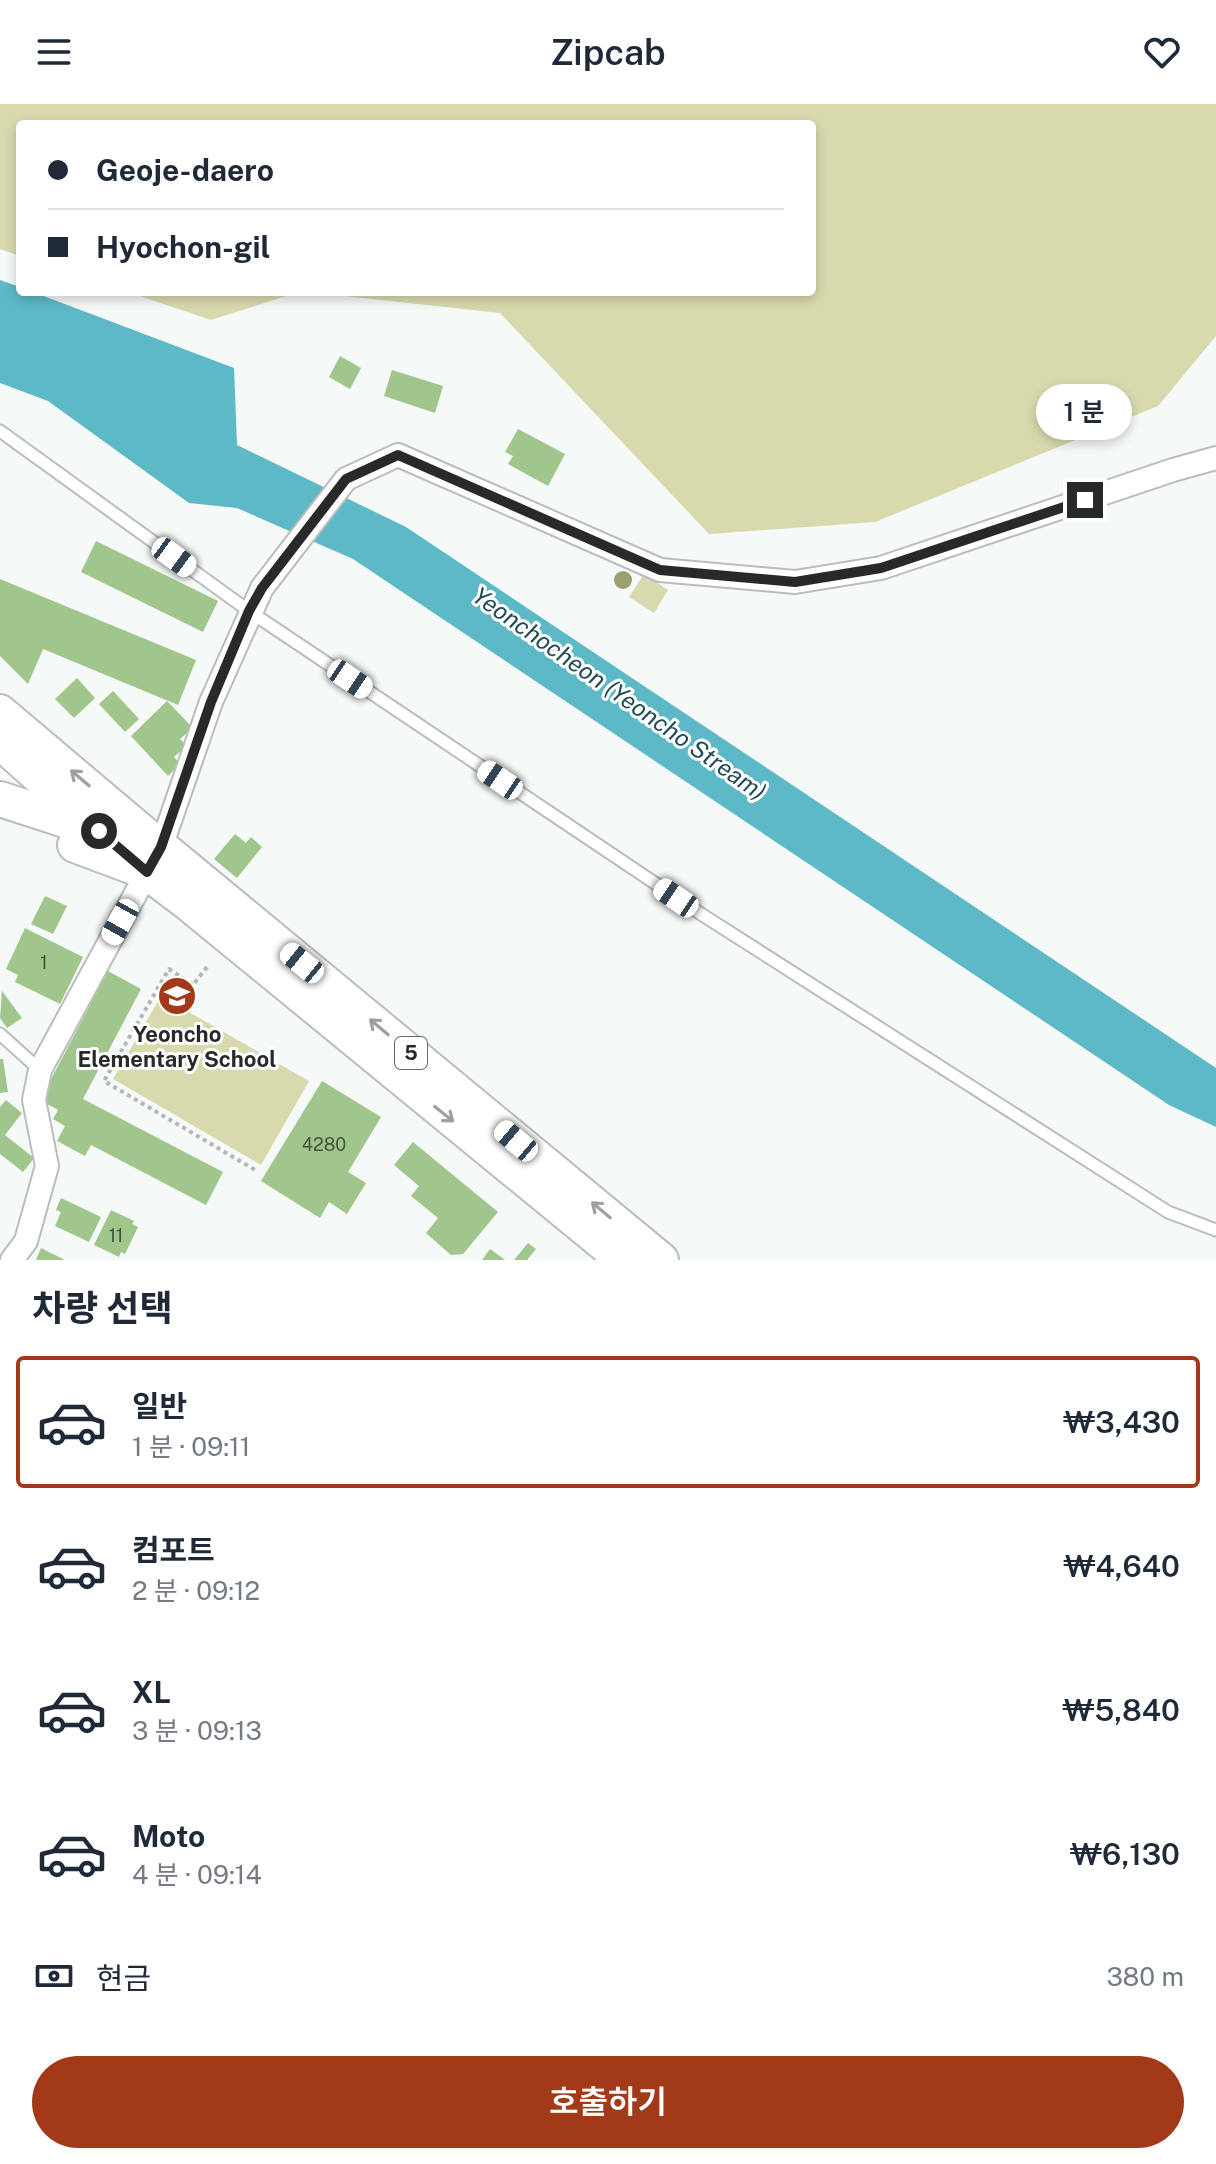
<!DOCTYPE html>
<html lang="ko">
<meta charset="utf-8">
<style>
:root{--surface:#fff;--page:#f6f6f7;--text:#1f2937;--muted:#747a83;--line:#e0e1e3;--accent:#a23a1a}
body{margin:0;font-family:"Public Sans","Noto Sans KR",sans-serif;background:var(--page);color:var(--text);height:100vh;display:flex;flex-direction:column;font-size:30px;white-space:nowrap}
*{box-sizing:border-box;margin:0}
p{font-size:26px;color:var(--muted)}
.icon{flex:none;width:44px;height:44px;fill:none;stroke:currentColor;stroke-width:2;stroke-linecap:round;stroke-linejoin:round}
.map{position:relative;height:1156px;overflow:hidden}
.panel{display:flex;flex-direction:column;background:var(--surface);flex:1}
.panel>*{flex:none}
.hud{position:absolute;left:16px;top:16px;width:800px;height:176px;border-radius:8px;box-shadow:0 4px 12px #0003;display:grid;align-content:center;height:176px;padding:0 32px;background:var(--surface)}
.end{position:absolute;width:36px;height:36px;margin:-18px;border:10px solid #282a29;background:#fff;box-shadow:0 0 0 4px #fff}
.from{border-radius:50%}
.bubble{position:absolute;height:56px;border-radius:28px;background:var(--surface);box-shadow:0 4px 12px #0003;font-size:26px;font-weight:600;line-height:56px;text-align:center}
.car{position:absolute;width:24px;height:48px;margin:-24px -12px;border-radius:10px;box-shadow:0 0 6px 2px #0007;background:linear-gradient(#fff 24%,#345 0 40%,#fff 0 76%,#345 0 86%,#fff 0)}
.hud b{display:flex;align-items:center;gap:28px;height:76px;font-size:30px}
.hud b+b{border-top:2px solid var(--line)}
.hud i{width:20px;height:20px;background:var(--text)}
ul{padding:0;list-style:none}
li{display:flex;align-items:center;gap:24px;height:132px;margin:0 16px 12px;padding:0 16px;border:4px solid transparent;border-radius:8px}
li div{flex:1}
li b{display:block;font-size:30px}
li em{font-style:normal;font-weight:600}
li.selected{border-color:var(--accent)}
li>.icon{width:72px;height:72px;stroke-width:1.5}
h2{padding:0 32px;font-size:36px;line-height:96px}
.pay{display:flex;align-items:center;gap:20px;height:88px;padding:0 32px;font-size:30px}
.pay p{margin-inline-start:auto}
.button{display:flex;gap:16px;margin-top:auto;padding:16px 32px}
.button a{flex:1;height:92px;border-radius:48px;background:var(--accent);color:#fff;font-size:32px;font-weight:600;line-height:92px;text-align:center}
header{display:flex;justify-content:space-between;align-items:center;height:104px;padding:0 32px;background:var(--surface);font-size:36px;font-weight:600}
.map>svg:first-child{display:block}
</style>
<header><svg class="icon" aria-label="menu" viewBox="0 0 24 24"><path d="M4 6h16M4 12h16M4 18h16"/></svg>Zipcab<svg class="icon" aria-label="heart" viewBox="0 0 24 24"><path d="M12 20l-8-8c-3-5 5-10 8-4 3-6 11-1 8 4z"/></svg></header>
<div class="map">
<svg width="1216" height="1156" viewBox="0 0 1216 1156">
<rect width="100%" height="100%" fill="#f5f9f7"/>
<g fill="#d8daae">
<path d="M0 0H1216V232L1158 302 875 418 709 430 500 209 308 188H812V20H20V152L0 145Z"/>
<path d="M128 188H299L211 216Z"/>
<path d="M644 470 668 486 654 509 629 493Z"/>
<path d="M161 892 309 977 261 1061 113 975Z"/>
</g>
<path fill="#5db9c5" d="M0 176 20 183V188H33L234 264 237 341 406 423 1216 964V1023L1169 1001 353 455 237 404 189 399 48 297 0 279Z"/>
<g fill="#a1c68b">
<path d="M340 252 361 264 350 285 329 273Z"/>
<path d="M392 266 443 282 435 309 384 292Z"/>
<path d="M518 325 565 350 548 382 508 360 513 352 505 348Z"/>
<path d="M96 437 218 497 203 528 81 468Z"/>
<path d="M0 475 196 556 178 601 43 545 28 580 0 552Z"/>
<path d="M77 574 95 594 74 614 55 595Z"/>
<path d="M113 587 139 615 125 628 99 600Z"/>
<path d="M167 597 193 624 180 635 187 642 174 653 180 660 168 672 131 632Z"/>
<path d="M235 730 246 739 251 733 262 743 237 774 214 755Z"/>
<path d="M45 792 67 802 53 830 31 820Z"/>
<path d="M25 824 83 853 60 900 15 878 18 871 6 865Z"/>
<path d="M108 867 141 885 83 995 223 1068 206 1101 91 1041 85 1052 57 1037 65 1022 53 1015 58 1006 40 996Z"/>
<path d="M2 887 22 914 7 924 0 914Z"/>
<path d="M0 955H3L8 988 0 989Z"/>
<path d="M322 977 381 1013 348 1068 366 1079 347 1110 329 1098 320 1114 261 1077Z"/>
<path d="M6 996 22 1009 5 1031 34 1054 23 1068 0 1050V1003Z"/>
<path d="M413 1038 498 1108 463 1150 451 1151 426 1129 438 1114 411 1092 419 1082 394 1061Z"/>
<path d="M61 1094 101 1113 89 1138 55 1122 61 1108 56 1106Z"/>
<path d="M111 1106 134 1117 132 1120 138 1123 125 1150 121 1148 119 1153 94 1141Z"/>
<path d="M528 1139 536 1145 527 1156H514Z"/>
<path d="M41 1144 65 1156H36Z"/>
<path d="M490 1145 505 1156H482Z"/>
</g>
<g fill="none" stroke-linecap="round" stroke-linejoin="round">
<g stroke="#babdbb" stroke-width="15">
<g id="lane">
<path d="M0 327 249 507 701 810 1168 1108 1216 1126"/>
<path d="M0 930 40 966"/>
</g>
</g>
<g stroke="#babdbb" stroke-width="26">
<path id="street" d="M12 1156 26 1137 47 1062 34 996 40 966 161 743 211 598 262 484 346 375 398 351 660 466 795 478 881 464 1173 366 1216 354"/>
</g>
<g stroke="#babdbb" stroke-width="36">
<g id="secondary">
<path d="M0 607 161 743"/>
<path d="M0 639 99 727"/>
</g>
</g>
<g stroke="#babdbb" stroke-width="38">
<g id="primary">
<path d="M0 695 99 727 161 743 661 1156"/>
<path d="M75 741 147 768 188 799 624 1156"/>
</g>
</g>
<path stroke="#b4b7b5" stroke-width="4" stroke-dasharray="4 4" stroke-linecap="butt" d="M207 863 193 881 169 865 104 977 257 1067"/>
<use href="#lane" stroke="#fff" stroke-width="11"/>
<use href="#street" stroke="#fff" stroke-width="22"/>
<use href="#secondary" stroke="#fff" stroke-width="32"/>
<use href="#primary" stroke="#fff" stroke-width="34"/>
</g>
<circle fill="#9d9f6f" cx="623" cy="476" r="9"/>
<defs><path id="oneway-shaft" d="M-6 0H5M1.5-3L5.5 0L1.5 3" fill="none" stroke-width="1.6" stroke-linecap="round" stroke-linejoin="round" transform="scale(2)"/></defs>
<g stroke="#9e9f9f">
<use href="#oneway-shaft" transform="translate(80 674) rotate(-140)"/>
<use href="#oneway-shaft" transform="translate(379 923) rotate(-140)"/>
<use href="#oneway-shaft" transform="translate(444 1010) rotate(39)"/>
<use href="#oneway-shaft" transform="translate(601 1106) rotate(-140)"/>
</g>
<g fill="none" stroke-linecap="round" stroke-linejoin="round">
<path stroke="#282a29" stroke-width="10" d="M99 727 147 768 161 743 211 598 249 507 262 484 346 375 398 351 660 466 795 478 881 464 1085 396"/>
</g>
<defs>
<g id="school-disc" transform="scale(2)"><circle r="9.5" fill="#a23a1a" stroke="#fff"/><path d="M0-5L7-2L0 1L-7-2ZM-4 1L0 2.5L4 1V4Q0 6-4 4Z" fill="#fff"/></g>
</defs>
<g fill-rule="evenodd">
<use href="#school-disc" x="177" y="892"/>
</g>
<g text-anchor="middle" stroke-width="6" stroke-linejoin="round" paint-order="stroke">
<g font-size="18" fill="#465142">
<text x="44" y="865">1</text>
<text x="324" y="1047">4280</text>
<text x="116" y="1138">11</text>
</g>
<rect fill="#fff" stroke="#686a69" stroke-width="2" x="395" y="933" width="32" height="32" rx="6"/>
<g font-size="20" font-weight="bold" fill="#282a29">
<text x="411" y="956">5</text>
</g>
<g font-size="22" font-weight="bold" fill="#282a29" stroke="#fff">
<text x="177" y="938">Yeoncho<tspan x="177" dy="25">Elementary School</tspan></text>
</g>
<g font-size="24" font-style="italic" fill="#224c52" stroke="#fff">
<text transform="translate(619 590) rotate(35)" y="8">Yeonchocheon (Yeoncho Stream)</text>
</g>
</g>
</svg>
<i class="end from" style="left:99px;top:727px"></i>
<i class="end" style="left:1085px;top:396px"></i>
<div class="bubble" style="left:1036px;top:280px;width:96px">1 분</div>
<i class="car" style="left:174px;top:453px;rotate:126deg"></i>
<i class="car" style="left:350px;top:575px;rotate:124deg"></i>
<i class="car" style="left:500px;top:676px;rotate:304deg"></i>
<i class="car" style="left:676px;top:794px;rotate:304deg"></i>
<i class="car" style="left:120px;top:818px;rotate:209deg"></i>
<i class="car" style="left:302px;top:859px;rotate:309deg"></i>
<i class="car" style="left:516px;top:1037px;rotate:310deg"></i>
<div class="hud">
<b><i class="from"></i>Geoje-daero</b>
<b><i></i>Hyochon-gil</b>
</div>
</div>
<section class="panel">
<h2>차량 선택</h2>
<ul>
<li class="selected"><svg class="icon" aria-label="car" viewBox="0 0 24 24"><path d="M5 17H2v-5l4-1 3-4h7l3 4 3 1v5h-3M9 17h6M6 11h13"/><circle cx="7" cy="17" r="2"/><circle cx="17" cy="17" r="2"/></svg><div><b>일반</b><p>1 분 · 09:11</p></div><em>₩3,430</em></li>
<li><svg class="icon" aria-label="car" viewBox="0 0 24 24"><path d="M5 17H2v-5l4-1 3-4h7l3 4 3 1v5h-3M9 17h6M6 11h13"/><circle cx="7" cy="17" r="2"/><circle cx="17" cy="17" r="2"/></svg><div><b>컴포트</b><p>2 분 · 09:12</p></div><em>₩4,640</em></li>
<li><svg class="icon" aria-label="car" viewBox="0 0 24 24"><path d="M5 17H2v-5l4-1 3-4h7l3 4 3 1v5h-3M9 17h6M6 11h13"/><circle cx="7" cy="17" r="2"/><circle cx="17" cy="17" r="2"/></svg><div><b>XL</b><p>3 분 · 09:13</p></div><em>₩5,840</em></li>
<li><svg class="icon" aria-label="car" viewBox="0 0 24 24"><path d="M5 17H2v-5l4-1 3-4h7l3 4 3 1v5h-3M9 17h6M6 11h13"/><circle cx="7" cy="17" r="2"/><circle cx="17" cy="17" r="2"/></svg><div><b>Moto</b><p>4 분 · 09:14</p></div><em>₩6,130</em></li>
</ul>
<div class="pay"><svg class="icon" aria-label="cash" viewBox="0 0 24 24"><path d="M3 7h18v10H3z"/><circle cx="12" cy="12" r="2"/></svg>현금<p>380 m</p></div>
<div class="button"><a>호출하기</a></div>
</section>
